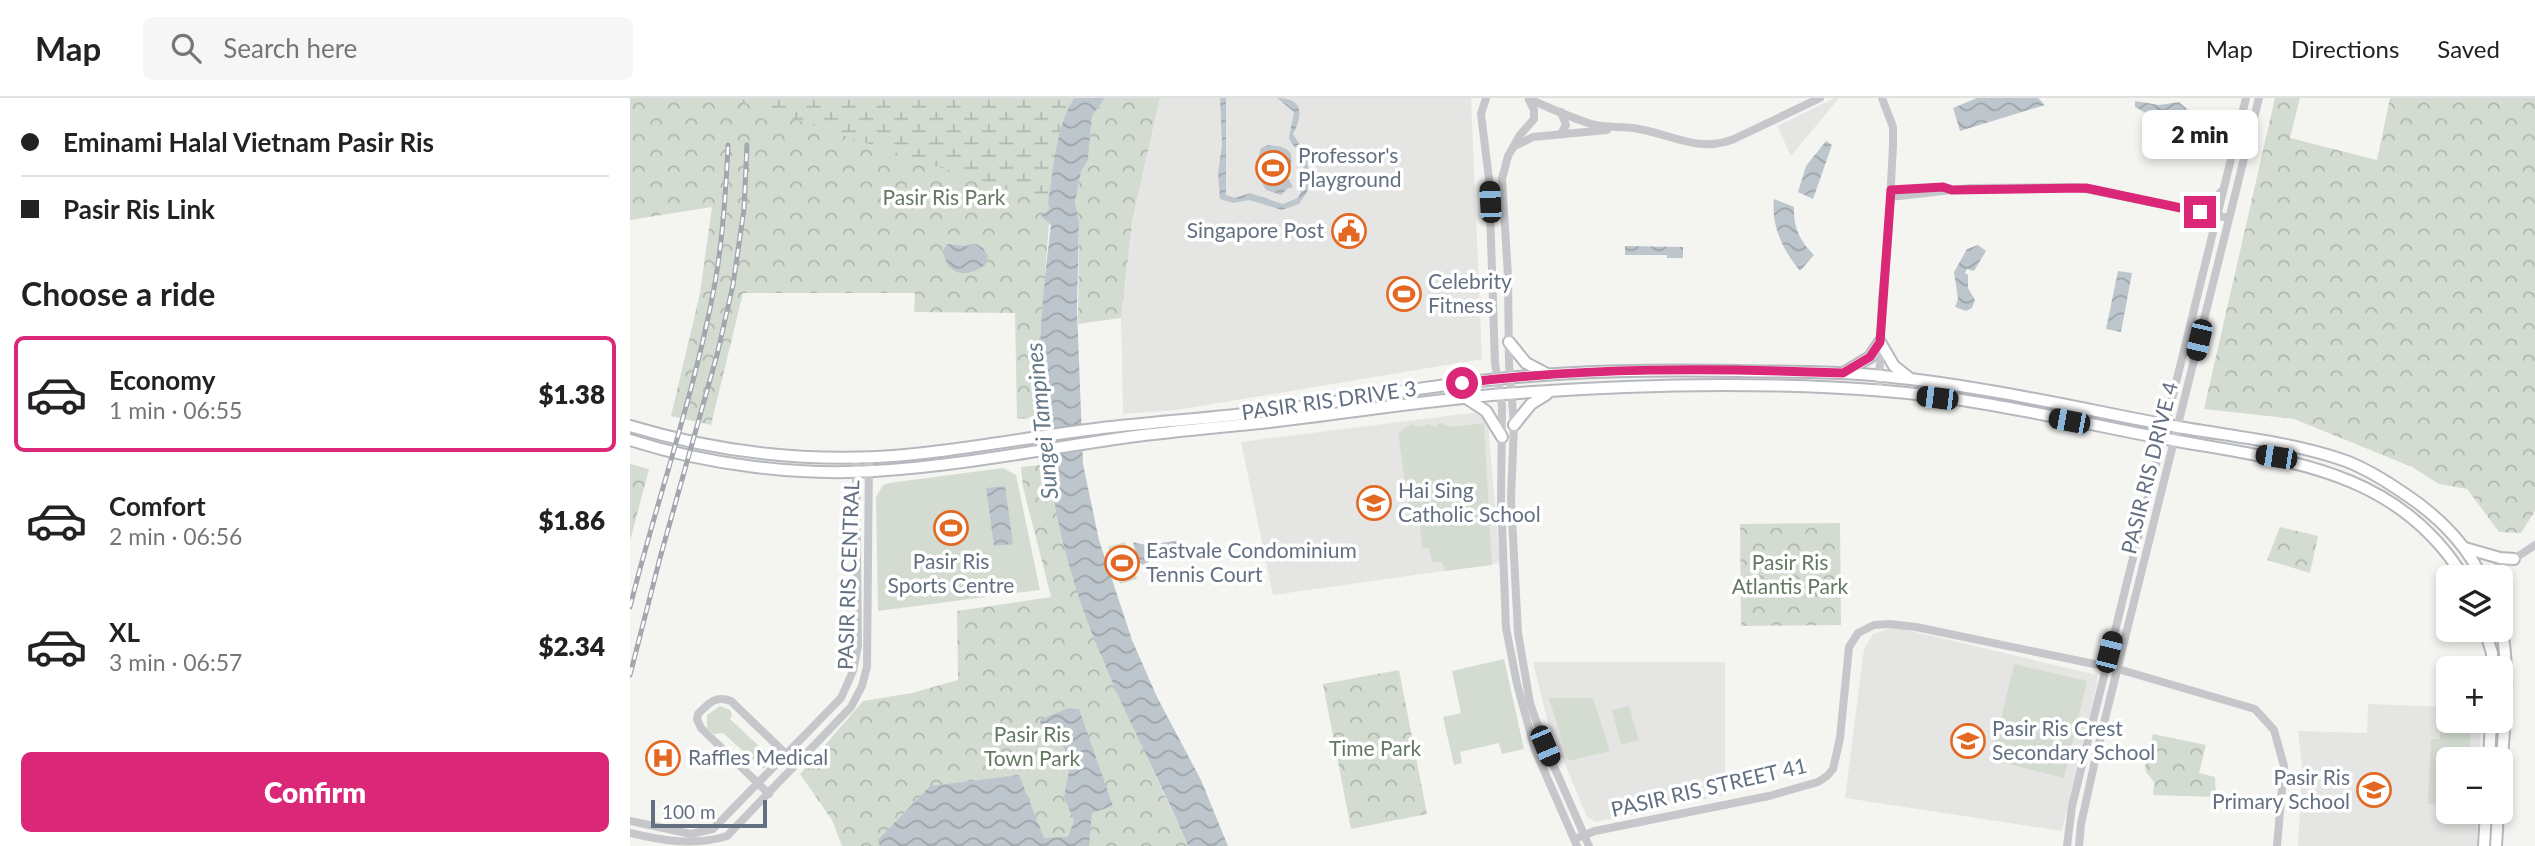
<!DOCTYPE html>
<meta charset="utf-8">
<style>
:root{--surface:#fff;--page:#f6f6f6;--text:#222;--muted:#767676;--line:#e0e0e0;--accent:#db2777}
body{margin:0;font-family:Lato,sans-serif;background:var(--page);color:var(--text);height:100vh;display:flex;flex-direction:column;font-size:26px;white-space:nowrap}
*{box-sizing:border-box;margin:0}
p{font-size:23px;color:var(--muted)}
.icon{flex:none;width:38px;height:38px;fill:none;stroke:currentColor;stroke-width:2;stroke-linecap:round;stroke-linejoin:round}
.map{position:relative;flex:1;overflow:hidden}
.drawer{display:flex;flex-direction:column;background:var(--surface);width:630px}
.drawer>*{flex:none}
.top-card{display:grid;align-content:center;height:154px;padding:0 21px;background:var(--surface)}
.buttons{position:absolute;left:1806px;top:467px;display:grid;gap:14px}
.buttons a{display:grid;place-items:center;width:77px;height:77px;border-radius:10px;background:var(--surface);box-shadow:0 4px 10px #0003;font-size:35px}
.scale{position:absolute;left:21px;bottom:18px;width:116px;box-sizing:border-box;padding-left:7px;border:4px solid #637082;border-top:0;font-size:19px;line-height:24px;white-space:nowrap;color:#637082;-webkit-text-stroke:5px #fff;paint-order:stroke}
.end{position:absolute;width:32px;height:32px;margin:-16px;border:9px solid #db2777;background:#fff;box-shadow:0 0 0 4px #fff}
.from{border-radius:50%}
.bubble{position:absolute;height:49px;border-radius:10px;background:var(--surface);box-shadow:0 4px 10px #0003;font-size:23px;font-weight:800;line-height:49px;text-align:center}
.car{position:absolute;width:21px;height:42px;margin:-21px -10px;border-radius:9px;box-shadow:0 0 5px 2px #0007;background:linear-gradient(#222 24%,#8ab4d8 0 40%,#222 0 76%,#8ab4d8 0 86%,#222 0)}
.top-card b{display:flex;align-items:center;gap:24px;height:66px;font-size:26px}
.top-card b+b{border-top:2px solid var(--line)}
.top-card i{width:18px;height:18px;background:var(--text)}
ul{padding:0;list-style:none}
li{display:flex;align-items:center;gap:21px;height:116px;margin:0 14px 10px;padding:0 7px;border:4px solid transparent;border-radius:10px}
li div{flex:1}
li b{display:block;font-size:26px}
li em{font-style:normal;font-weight:800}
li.current{border-color:var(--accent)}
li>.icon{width:63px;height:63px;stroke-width:1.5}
h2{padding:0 21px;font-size:32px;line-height:84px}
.action{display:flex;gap:14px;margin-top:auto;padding:14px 21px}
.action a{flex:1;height:80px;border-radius:10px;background:var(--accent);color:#fff;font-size:28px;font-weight:800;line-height:80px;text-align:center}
header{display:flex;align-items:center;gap:42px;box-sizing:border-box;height:98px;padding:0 35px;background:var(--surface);border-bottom:2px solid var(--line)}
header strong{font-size:33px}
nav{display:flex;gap:38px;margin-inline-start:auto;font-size:24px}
.search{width:490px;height:63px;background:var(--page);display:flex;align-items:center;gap:18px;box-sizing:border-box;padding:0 24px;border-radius:10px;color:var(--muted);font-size:26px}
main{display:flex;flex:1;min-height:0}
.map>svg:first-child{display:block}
</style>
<header>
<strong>Map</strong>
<div class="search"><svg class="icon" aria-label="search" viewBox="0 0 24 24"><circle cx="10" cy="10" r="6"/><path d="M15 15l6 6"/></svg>Search here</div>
<nav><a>Map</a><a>Directions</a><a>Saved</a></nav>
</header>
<main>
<section class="drawer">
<div class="top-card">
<b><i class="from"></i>Eminami Halal Vietnam Pasir Ris</b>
<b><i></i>Pasir Ris Link</b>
</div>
<h2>Choose a ride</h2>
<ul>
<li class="current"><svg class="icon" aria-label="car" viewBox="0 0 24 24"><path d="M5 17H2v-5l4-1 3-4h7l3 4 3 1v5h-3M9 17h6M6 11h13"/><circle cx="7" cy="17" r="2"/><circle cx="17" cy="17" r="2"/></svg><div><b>Economy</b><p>1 min · 06:55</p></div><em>$1.38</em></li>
<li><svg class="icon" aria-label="car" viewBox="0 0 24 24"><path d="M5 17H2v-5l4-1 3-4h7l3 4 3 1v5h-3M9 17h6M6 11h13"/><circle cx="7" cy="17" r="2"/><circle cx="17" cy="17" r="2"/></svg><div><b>Comfort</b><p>2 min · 06:56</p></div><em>$1.86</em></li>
<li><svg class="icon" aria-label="car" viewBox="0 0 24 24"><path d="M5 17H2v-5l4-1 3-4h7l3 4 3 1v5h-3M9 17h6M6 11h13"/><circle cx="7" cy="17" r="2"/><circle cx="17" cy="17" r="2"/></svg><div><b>XL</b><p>3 min · 06:57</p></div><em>$2.34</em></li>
</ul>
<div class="action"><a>Confirm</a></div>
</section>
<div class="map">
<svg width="1905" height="748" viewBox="0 0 1905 748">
<defs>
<pattern id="forest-crowns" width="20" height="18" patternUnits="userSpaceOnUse" patternTransform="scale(1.75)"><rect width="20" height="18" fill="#d4dcd2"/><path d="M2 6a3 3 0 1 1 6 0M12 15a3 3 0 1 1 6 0" fill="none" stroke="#b0b7b0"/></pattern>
<pattern id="wetland-marsh" width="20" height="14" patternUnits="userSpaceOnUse" patternTransform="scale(1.75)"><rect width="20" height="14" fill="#d4dcd2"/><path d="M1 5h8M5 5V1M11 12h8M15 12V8" fill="none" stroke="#b0b7b0"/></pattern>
<pattern id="water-waves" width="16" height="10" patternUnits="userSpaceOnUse" patternTransform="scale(1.75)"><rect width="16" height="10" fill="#bdc6cc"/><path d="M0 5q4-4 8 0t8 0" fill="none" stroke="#9da5ab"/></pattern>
</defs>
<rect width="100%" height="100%" fill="#f4f5f1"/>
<g fill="#e5e6e4">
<path d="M530 0H841L852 261 547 312 493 316 491 220 504 117Z"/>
<path d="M1205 0H1209L1161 58 1147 28Z"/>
<path d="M857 313 870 465 643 497 611 344Z"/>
<path d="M1264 529 1467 577V587L1432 733 1215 700 1234 551 1243 536Z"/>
<path d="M903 564H1095V697L966 724 957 719 918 625Z"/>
<path d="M1738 606 1818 609V623H1851L1850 661 1818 662V714H1848L1847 748H1668L1672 669 1668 633 1737 635Z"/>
</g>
<g fill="#d4dcd2">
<path d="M810 325 821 329 854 325 862 467 815 473 812 464H802L799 450H792L790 426 781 425 768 335 781 326 789 329 798 326 805 329Z"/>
<path d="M373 370 386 377 410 492 248 513 246 399 253 387 259 385Z"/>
<path d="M495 444 507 481 490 486 478 449Z"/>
<path d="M874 561 894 651 872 656 869 645 830 654 832 665 824 667 813 619 831 615 822 573Z"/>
<path d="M1384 566 1457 583 1434 680 1361 662Z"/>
<path d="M963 600 980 653 938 663 919 600Z"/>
<path d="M90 608 100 612 102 617 100 621 143 661 133 671 93 635 84 636 77 630V617Z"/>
<path d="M999 608 1009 642 991 647 982 612Z"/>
<path d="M1811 619 1818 620V623H1841L1839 661 1818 662V707L1798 706 1801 641H1810Z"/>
</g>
<g fill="url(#forest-crowns)">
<path d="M0 0H444L437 10 423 74 411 229 415 319 387 321 385 215 284 214 285 195H113L81 327 41 318 70 195 82 109 0 122Z"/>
<path d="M475 0H530L503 120 491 220 448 226 449 124 445 104 451 74 458 62 462 18Z"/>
<path d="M1645 0H1670L1660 40 1747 62 1760 0H1905V413L1891 435 1869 434 1837 391 1809 386 1782 369 1664 321 1574 311Z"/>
<path d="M0 366 19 371 0 443Z"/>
<path d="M420 366 426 407 471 559 558 748H212L202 722 170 676 233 603 282 595 328 582 327 513 421 499 393 389 391 369Z"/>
<path d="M1210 425 1211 527 1111 528 1110 426Z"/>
<path d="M1650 429 1688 438 1680 475 1637 462Z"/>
<path d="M769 572 797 716 721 731 693 586Z"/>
<path d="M1523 636 1576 647 1569 675 1585 679 1586 699 1523 697 1524 684 1516 674 1515 668Z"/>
</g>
<path fill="url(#wetland-marsh)" d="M100 0H444C425 30 424 71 418 105Z"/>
<g fill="url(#water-waves)">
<path d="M444 0H475L462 18 458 62 451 74 445 104 449 124 447 211 453 366 469 442 502 542 527 599 571 682 598 748H558C519 657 469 570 441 474 419 401 408 303 411 227 413 193 417 160 421 127L411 118 420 111 418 105C424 71 425 30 444 0Z"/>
<path d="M590 0H596V97L605 100 620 95 653 106 668 100C675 89 676 66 669 54 666 49 661 46 659 40L664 14 647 0C674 0 673 17 663 36L677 58 679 83 677 94 669 106 652 112 619 102 603 105 590 101 588 75 592 47Z"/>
<path d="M1347 0H1408L1415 7 1330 33 1323 10Z"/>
<path d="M1505 3 1529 7 1549 4 1557 11 1546 24 1544 31 1533 34 1526 29 1523 19 1505 9Z"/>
<path d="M1196 43 1202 47 1183 101 1168 94 1176 68Z"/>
<path d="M638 47C667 49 663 58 658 80L663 89 657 91 651 97 636 92 625 72 631 50Z"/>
<path d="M1144 101 1164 109C1163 129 1170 143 1184 157L1170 173C1153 152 1141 129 1144 101Z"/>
<path d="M317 146 337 148 346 146 353 150 358 158 355 167C343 175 326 181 317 165 315 162 314 157 312 154Z"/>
<path d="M1348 147 1356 153 1344 173 1337 171 1335 175 1338 177V190L1345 202 1342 210 1336 213 1325 209 1328 201 1324 174 1337 151Z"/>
<path d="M995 148 1053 149V160H1037V157H995Z"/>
<path d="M1488 173 1502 175 1491 234 1476 231Z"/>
<path d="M375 388 383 446 364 448 356 390Z"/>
<path d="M546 443 547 446 545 452 537 456 536 460 523 461 513 467 508 464 503 444 516 447Z"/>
<path d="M438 610 449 611 483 708 462 715 459 748H250L248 742 300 688 389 677 414 740 438 739 444 723 434 699 440 668 432 644 414 641 410 622Z"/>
</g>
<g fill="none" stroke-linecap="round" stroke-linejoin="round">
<g stroke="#b5b8bd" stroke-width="14">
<g id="major">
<path d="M879 244 896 265 915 275"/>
<path d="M1215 274 1240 259 1250 244 1264 268 1278 279"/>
<path d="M836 300 856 313 872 339"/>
<path d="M884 327 901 306 917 296"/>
<path d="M0 328C80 352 163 363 247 359 317 355 387 341 457 332 518 324 579 321 639 313 715 304 791 288 868 281 948 272 1028 272 1108 273 1156 274 1205 273 1252 278 1348 287 1443 309 1537 327 1596 338 1659 343 1716 363 1737 371 1756 383 1775 396 1808 418 1835 444 1852 480"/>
<path d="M0 342C75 366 165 378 244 373 328 368 414 351 498 339 545 333 592 329 639 324 718 315 796 302 875 296 1001 286 1129 283 1255 293 1346 300 1437 322 1526 339 1644 362 1764 365 1834 480"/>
<path d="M1835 450 1870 460 1884 461"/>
<path d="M1871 527C1881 576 1874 625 1871 675"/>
<path d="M1855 532 1862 555V570"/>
<path d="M1859 662 1861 623"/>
<path d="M1854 748 1856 714"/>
<path d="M1866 748 1868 714"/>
</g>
</g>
<g stroke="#c5c7cb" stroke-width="8">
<path d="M856 0 851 16 859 81 865 265 872 308 871 401 876 530 887 586 905 652 947 748"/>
<path d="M899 1C920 10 943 21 965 27 979 30 994 28 1009 31 1043 37 1069 55 1104 41L1190 0"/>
<path d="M899 2 904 12V21L890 37 878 58 872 81 878 178 879 266 884 327 881 400 888 535 900 605 915 648 959 748"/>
<path d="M931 14 936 27 931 36"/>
<path d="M885 48 903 39 977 32"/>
<path d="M1261 92 1313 89 1320 91"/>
<path d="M1260 99 1340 90 1445 89 1599 120"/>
<path d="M1570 114 1591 94"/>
<path d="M1249 293 1252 200 1258 143 1263 47V29L1252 0"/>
<path d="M1847 480 1884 461 1905 447"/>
<path d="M139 696 71 630 67 621 68 616C79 605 85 597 101 603L157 657"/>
<path d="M0 723 61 736 83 731 211 600 223 573 228 548 226 359"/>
<path d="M0 735C32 743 66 748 97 738L221 609 232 588 237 569 239 359"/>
<path d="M944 741 965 733 1139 698 1188 684 1197 678 1203 671 1210 640 1219 549 1228 535 1244 527 1260 526 1286 529 1488 571 1625 611 1644 632 1654 668 1647 748"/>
<path d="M1437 748 1442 708 1616 0"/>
<path d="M1449 748 1451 726 1468 649 1629 0"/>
</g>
<use href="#major" stroke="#fff" stroke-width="10"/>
<g stroke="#a2a7ae" stroke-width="5">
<g id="rail">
<path d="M0 509C27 401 65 295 85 185 93 139 96 93 98 47"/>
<path d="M0 577 30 460 87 257 103 187 114 111 117 47"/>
</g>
</g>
<use href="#rail" stroke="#fff" stroke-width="2.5" stroke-dasharray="8" stroke-linecap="butt"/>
</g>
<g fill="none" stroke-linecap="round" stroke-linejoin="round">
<path stroke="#db2777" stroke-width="9" d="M832 285C957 269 1086 270 1213 275L1240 259 1250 244 1261 92 1313 89 1322 92 1456 90 1570 114"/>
</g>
<defs>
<g id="stadium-ring" transform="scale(1.75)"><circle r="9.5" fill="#fff" stroke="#e36822" stroke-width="1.5"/><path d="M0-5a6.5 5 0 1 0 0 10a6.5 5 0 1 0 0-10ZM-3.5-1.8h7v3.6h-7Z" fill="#e36822"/></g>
<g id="civic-ring" transform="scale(1.75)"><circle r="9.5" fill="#fff" stroke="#e36822" stroke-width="1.5"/><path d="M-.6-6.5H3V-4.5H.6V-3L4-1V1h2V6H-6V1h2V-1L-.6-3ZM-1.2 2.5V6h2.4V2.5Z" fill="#e36822"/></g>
<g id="school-ring" transform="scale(1.75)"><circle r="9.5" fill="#fff" stroke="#e36822" stroke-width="1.5"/><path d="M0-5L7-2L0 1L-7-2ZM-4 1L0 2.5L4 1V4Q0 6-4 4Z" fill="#e36822"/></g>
<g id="hospital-ring" transform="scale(1.75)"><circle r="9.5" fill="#fff" stroke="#e36822" stroke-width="1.5"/><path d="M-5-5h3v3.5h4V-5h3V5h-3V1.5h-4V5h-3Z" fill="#e36822"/></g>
</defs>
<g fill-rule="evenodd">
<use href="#stadium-ring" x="643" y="70"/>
<use href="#civic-ring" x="719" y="133"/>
<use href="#stadium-ring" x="774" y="196"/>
<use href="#school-ring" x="744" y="405"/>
<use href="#stadium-ring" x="321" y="430"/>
<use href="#stadium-ring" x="492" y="465"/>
<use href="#school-ring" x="1338" y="643"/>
<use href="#hospital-ring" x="33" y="660"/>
<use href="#school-ring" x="1744" y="692"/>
</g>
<g text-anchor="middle" stroke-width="7" stroke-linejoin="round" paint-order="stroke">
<g font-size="21" fill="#637082" stroke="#fff" text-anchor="start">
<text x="668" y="65">Professor's<tspan x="668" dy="24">Playground</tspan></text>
<text x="694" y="140" text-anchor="end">Singapore Post</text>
<text x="798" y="191">Celebrity<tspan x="798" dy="24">Fitness</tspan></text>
<text x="768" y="400">Hai Sing<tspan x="768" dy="24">Catholic School</tspan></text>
<text x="516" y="460">Eastvale Condominium<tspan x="516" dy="24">Tennis Court</tspan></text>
<text x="321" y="471" text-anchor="middle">Pasir Ris<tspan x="321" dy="24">Sports Centre</tspan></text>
<text x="1362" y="638">Pasir Ris Crest<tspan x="1362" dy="24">Secondary School</tspan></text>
<text x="58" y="667">Raffles Medical</text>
<text x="1720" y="687" text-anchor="end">Pasir Ris<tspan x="1720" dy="24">Primary School</tspan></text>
</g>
<g font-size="21" fill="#647962" stroke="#fff">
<text x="314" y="107">Pasir Ris Park</text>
<text x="1160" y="472">Pasir Ris<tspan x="1160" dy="24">Atlantis Park</tspan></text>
<text x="402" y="644">Pasir Ris<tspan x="402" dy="24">Town Park</tspan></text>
<text x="745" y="658">Time Park</text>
</g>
<g font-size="21" fill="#637082" stroke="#fff">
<text transform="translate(699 303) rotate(-8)" y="7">PASIR RIS DRIVE 3</text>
<text transform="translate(1520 370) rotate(-76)" y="7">PASIR RIS DRIVE 4</text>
<text transform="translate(219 477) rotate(-88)" y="7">PASIR RIS CENTRAL</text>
<text transform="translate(1079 690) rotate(-13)" y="7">PASIR RIS STREET 41</text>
</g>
<g font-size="23" font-style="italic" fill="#647986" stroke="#fff">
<text transform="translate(412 323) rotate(-96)" y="8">Sungei Tampines</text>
</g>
</g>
</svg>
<div class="buttons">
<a><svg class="icon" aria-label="layers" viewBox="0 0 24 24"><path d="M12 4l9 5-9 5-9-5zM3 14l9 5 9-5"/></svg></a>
<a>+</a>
<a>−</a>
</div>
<div class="scale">100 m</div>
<i class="end from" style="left:832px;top:285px"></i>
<i class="end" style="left:1570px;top:114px"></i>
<div class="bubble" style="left:1512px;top:12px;width:116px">2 min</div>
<i class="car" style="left:860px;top:104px;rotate:357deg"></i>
<i class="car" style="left:1569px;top:242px;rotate:193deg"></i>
<i class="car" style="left:1307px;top:300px;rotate:277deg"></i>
<i class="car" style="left:1439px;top:323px;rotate:281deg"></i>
<i class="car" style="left:1646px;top:359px;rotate:279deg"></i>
<i class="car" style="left:1479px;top:554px;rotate:14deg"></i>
<i class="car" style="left:915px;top:648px;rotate:157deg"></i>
</div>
</main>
